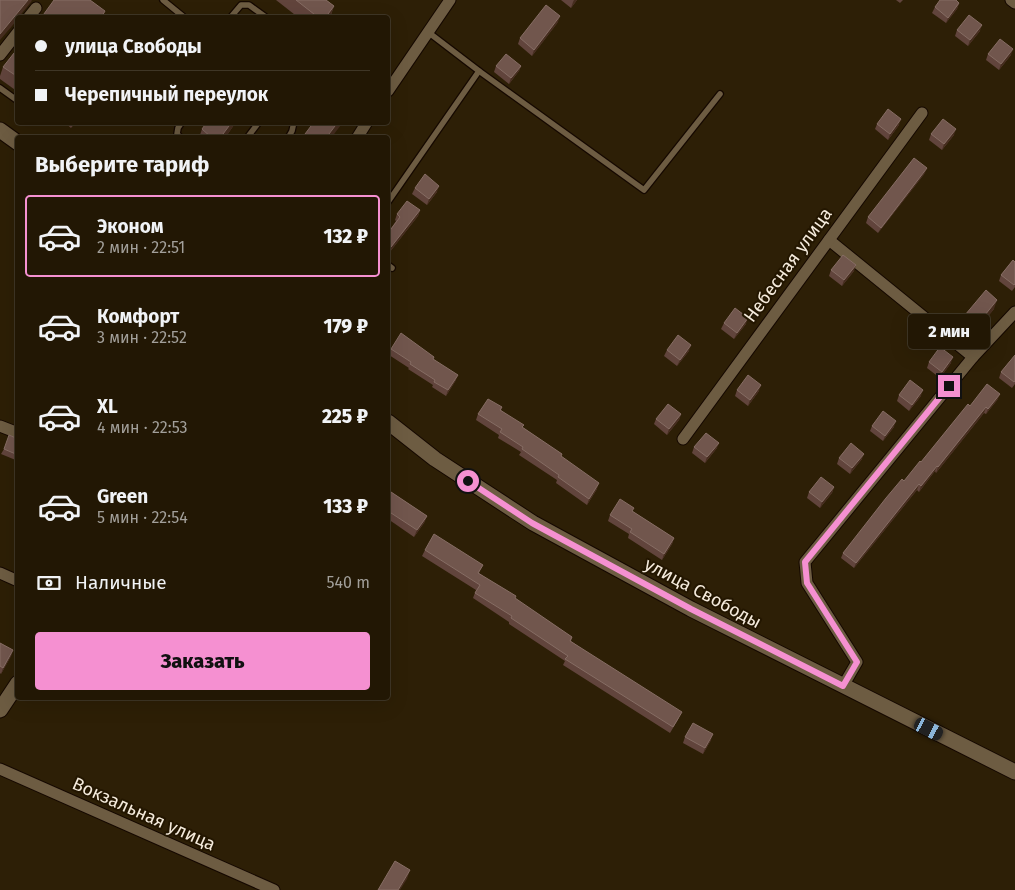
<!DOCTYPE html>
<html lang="ru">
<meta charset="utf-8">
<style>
:root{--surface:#221704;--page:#2a200e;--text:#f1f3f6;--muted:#a29f9a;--line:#3f3626;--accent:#f590d1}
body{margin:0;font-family:"Fira Sans",sans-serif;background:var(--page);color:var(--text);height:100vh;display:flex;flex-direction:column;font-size:19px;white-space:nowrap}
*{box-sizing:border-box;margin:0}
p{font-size:16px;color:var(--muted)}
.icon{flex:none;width:28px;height:28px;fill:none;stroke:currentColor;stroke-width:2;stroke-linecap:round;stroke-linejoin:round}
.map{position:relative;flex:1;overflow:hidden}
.panel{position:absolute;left:15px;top:135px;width:375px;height:565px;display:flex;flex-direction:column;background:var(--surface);border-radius:5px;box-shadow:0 5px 20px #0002,0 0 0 1px var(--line)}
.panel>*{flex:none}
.guide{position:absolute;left:15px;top:15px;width:375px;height:110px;border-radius:5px;box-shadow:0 5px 20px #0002,0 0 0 1px var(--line);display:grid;align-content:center;height:110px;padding:0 20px;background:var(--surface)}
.end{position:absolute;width:22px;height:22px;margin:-11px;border:6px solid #f590d1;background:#111;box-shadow:0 0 0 2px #111}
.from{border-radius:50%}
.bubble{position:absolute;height:35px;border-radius:5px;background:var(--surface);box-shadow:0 5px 20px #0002,0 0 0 1px var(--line);font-size:16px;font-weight:800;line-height:35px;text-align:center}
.car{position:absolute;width:15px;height:30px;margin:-15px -8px;border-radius:6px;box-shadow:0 0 4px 1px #0007;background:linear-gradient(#222 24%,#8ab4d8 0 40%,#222 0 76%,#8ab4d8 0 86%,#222 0)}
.guide b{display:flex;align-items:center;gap:18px;height:48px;font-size:19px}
.guide b+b{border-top:1px solid var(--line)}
.guide i{width:12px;height:12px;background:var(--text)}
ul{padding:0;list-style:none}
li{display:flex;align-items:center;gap:15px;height:82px;margin:0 10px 8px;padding:0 10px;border:2px solid transparent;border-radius:5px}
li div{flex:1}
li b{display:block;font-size:19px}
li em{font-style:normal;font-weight:800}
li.current{border-color:var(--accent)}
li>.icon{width:45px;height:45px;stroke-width:1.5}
h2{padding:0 20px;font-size:22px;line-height:60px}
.pay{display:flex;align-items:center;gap:12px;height:55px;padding:0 20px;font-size:19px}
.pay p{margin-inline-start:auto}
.primary-button{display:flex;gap:10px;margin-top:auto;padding:10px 20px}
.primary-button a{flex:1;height:58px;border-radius:5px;background:var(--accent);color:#111;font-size:20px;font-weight:800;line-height:58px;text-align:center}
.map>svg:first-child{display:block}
</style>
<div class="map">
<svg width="1015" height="890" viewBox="0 0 1015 890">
<rect width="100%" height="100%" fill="#2d1f06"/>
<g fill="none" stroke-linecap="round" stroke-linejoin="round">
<g stroke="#150800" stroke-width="8">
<g id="service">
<path d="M163 0 185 18"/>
<path d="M230 18 241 5H249L267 18"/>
<path d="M428 32 479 71 644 190 720 94"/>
<path d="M0 88 18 101"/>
<path d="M181 138 177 134 178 128 182 122"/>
<path d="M247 138 259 122"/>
<path d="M288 138 292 131 294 122"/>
<path d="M388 202 479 71"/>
<path d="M388 265 392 268"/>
</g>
</g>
<g stroke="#150800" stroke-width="13">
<g id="minor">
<path d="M1011 0 1015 3"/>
<path d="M28 18 36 8"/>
<path d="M0 55 18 32"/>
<path d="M388 91 450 0"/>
<path d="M357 138 367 122"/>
<path d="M829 240 973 357"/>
<path d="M0 426 18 433"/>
<path d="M683 439 922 113"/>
<path d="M0 573 18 581"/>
<path d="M843 686 857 662 807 583 805 562 973 357 1015 312"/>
<path d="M0 769 274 890"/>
</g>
</g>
<g stroke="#150800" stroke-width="17">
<g id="secondary">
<path d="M0 130 18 143"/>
<path d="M388 422 435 459 533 523 691 609 1015 772"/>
<path d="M0 710 18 683"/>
</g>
</g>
<use href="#service" stroke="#6d5c42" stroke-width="5.5"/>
<use href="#minor" stroke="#6d5c42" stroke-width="11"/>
<use href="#secondary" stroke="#6d5c42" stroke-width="15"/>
</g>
<g fill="#61443c">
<path d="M276 0H326L334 6 330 18H299Z"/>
<path d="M561 0H577L571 8Z"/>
<path d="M896 0H903L900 3Z"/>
<path d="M959 3 957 9 946 23 932 13 935 7Z"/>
<path d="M558 22 532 56 518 44 520 38Z"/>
<path d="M957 30 980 31 968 46 955 36Z"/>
<path d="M18 48V92L0 79V76L3 67Z"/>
<path d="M988 54 1011 55 999 70 986 60Z"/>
<path d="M496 66H521L519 71 509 84 494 72Z"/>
<path d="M64 122H76L71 128Z"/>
<path d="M236 122 225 138H199L202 129Z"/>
<path d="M306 122H342L341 125 311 126Z"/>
<path d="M877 124 899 125 888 140 875 129Z"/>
<path d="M931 134 954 135 942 150 929 140Z"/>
<path d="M925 173 878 233 866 223 868 217Z"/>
<path d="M415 188 437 192 427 205 412 194Z"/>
<path d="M420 210 418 216 389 253 388 252V233L396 221 395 220 397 214Z"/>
<path d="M1013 260 1015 287 1012 291 999 281 1001 275Z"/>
<path d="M831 270 854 271 842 286 829 276Z"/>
<path d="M994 309 973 334 962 324 965 315Z"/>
<path d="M724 323 746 324 734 339 721 329Z"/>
<path d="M391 349 434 357 433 359 456 380 446 396 432 387 433 385 408 369 409 368 389 355Z"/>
<path d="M667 350 689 351 677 366 664 356Z"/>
<path d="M1015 355V384L1012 388 999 378 1001 372Z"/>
<path d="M929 362 951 363 940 378 927 368Z"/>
<path d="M737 390 759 391 748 406 735 396Z"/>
<path d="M899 395 921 396 909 411 897 401Z"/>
<path d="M998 399 986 414 984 413 936 473 935 471 919 492 917 490 854 568 841 558 843 553 970 406Z"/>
<path d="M502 407 501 410 523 428 562 454 561 457 597 489 587 505 556 483 557 480 519 455 521 452 498 438 499 435 476 420 478 414Z"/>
<path d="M681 414 679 420 667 435 654 424 656 419Z"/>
<path d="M872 426 894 427 883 441 870 431Z"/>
<path d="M18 439V461L1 454 4 449Z"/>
<path d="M694 447 717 448 705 463 692 453Z"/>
<path d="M839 458 862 459 850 474 837 464Z"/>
<path d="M834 487 832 493 820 508 807 498 809 492Z"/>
<path d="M388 490 427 516 424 523 414 537 388 519Z"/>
<path d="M632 511 674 538 672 544 662 560 628 538 629 534 608 521 610 515Z"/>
<path d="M425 550 483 565 479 573 515 599 572 637 571 641 679 718 670 733 563 665 565 661 509 624V622L473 598 476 590 422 556Z"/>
<path d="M0 643 13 650 11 656 1 674 0 673Z"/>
<path d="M685 737 711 740 703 754 683 743Z"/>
</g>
<g fill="#462d1f">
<path d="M28 0H32L31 2 18 18V19L0 40V34Z"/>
<path d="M574 0H577L571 8 573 2Z"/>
<path d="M959 3 957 9 946 23 948 18Z"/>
<path d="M334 6 330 17 325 18Z"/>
<path d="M560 16 558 22 532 56 534 50Z"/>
<path d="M982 25 980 31 968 46 970 40Z"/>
<path d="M1013 49 1011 55 999 70 1001 64Z"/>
<path d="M521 66 519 71 509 84 511 78Z"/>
<path d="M901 119 899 125 888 140 890 134Z"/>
<path d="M232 122H236L225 138H220Z"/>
<path d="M338 122H342L341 125 331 138H326Z"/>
<path d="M956 129 954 135 942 150 944 144Z"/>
<path d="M927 168 925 173 878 233 881 228Z"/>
<path d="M439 186 437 192 427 205 429 199Z"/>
<path d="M420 210 418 216 389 253 391 247Z"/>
<path d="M856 265 854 271 842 286 844 280Z"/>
<path d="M997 300 994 309 973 334 977 325Z"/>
<path d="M748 318 746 324 734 339 737 333Z"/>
<path d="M691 345 689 351 677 366 680 360Z"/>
<path d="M953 357 951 363 940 378 942 372Z"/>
<path d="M458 375 456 380 446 396 448 390Z"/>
<path d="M761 385 759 391 748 406 750 400Z"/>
<path d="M923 390 921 396 909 411 912 405Z"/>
<path d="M1000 394 998 399 986 414 988 409Z"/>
<path d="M986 407 984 413 936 473 938 467Z"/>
<path d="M681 414 679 420 667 435 669 429Z"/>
<path d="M896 421 894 427 883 441 885 436Z"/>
<path d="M719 443 717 448 705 463 707 457Z"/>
<path d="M864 454 862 459 850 474 852 468Z"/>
<path d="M937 466 935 471 919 492 921 486Z"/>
<path d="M599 483 597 489 587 505 589 499Z"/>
<path d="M919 484 917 490 854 568 856 563Z"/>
<path d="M834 487 832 493 820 508 822 502Z"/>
<path d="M427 516 424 523 414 537 417 530Z"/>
<path d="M674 538 672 544 662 560 664 554Z"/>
<path d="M13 650 11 656 1 674 3 668Z"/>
<path d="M713 734 711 740 703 754 705 748Z"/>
<path d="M410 870 407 879 400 890H398Z"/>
</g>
<g fill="#71564d" stroke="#866d64">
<path d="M0 0H28L0 34Z"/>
<path d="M54 0H90L105 11 101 18H41Z"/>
<path d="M296 0H326L334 6 325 18H319Z"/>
<path d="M940 0H956L959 3 948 18 935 7Z"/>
<path d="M546 5 560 16 534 50 520 38Z"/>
<path d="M969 15 982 25 970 40 957 30Z"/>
<path d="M1000 39 1013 49 1001 64 988 54Z"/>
<path d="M18 48V77L3 67Z"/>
<path d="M506 54 521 66 511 78 496 66Z"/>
<path d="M888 109 901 119 890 134 877 124Z"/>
<path d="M943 119 956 129 944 144 931 134Z"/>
<path d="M207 122H232L220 138H212L202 129Z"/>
<path d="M314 122H338L326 138H302Z"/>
<path d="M914 158 927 168 881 228 868 217Z"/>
<path d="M425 174 439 186 429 199 415 188Z"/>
<path d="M407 201 420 210 391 247 388 244V233L400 217 397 214Z"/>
<path d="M843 255 856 265 844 280 831 270Z"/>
<path d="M1013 260 1015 262V284L1014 285 1001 275Z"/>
<path d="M986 290 997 300 977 325 965 315Z"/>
<path d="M735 308 748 318 737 333 724 323Z"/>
<path d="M401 333 434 357 433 359 458 375 448 390 434 382 435 380 410 364 411 362 391 349Z"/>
<path d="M678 335 691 345 680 360 667 350Z"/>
<path d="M940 347 953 357 942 372 929 362Z"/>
<path d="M1015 355V381L1014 382 1001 372Z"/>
<path d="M748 375 761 385 750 400 737 390Z"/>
<path d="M910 380 923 390 912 405 899 395Z"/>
<path d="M987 384 1000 394 988 409 986 407 938 467 937 466 921 486 919 484 856 563 843 553 886 498 902 479 904 481 920 461 921 462 968 404 970 406Z"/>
<path d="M488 399 502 407 500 410 524 425 522 427 562 454 561 456 599 483 589 499 558 477 559 475 522 449 523 447 500 432 502 429 478 414Z"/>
<path d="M668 404 681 414 669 429 656 419Z"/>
<path d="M883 411 896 421 885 436 872 426Z"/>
<path d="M706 433 719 443 707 457 694 447Z"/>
<path d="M9 435 18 439V455L4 449Z"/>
<path d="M851 443 864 454 852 468 839 458Z"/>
<path d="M821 477 834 487 822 502 809 492Z"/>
<path d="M388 490 427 516 417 530 388 511Z"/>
<path d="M620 499 634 508 632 511 674 538 664 554 630 532 632 529 610 515Z"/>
<path d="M434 534 483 565 478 573 516 596 515 598 572 637 570 641 682 712 673 727 565 659 568 656 511 618 512 616 475 593 480 585 425 550Z"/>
<path d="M0 643 13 650 3 668 0 666Z"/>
<path d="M693 723 713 734 705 748 685 737Z"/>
<path d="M395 861 410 870 398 890H378Z"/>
</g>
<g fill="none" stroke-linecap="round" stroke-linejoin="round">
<path stroke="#f590d1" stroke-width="6" d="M468 481 532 523 691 609 843 686 857 662 807 583 805 562 949 386"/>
</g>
<g text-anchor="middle" stroke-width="4" stroke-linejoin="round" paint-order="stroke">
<g font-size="18" fill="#f5ebdc" stroke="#231600">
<text transform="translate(788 265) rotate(-54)" y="6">Небесная улица</text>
<text transform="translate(703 593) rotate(28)" y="6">улица Свободы</text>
<text transform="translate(144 814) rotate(24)" y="6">Вокзальная улица</text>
</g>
</g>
</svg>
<i class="end from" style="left:468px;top:481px"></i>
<i class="end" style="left:949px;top:386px"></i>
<div class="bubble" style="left:908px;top:314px;width:82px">2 мин</div>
<i class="car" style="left:929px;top:729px;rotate:117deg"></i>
<div class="guide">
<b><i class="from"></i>улица Свободы</b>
<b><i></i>Черепичный переулок</b>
</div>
<section class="panel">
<h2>Выберите тариф</h2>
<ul>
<li class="current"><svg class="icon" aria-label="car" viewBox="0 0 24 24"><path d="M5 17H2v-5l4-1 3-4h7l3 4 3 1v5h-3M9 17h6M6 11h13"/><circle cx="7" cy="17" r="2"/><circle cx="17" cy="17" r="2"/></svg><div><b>Эконом</b><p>2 мин · 22:51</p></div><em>132 ₽</em></li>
<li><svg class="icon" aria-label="car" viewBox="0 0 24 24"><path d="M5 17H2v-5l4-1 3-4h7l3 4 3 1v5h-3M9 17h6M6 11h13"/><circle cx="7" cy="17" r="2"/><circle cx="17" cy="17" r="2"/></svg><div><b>Комфорт</b><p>3 мин · 22:52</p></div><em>179 ₽</em></li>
<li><svg class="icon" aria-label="car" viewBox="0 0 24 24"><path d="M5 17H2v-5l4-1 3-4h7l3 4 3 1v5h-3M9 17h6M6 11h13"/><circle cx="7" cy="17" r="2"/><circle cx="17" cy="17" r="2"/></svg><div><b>XL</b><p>4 мин · 22:53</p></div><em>225 ₽</em></li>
<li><svg class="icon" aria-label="car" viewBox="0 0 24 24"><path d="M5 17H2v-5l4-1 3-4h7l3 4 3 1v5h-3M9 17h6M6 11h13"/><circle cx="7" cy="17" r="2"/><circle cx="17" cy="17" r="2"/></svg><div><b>Green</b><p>5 мин · 22:54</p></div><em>133 ₽</em></li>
</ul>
<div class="pay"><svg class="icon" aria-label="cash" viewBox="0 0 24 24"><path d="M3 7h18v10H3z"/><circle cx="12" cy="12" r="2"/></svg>Наличные<p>540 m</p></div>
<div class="primary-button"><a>Заказать</a></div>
</section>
</div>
